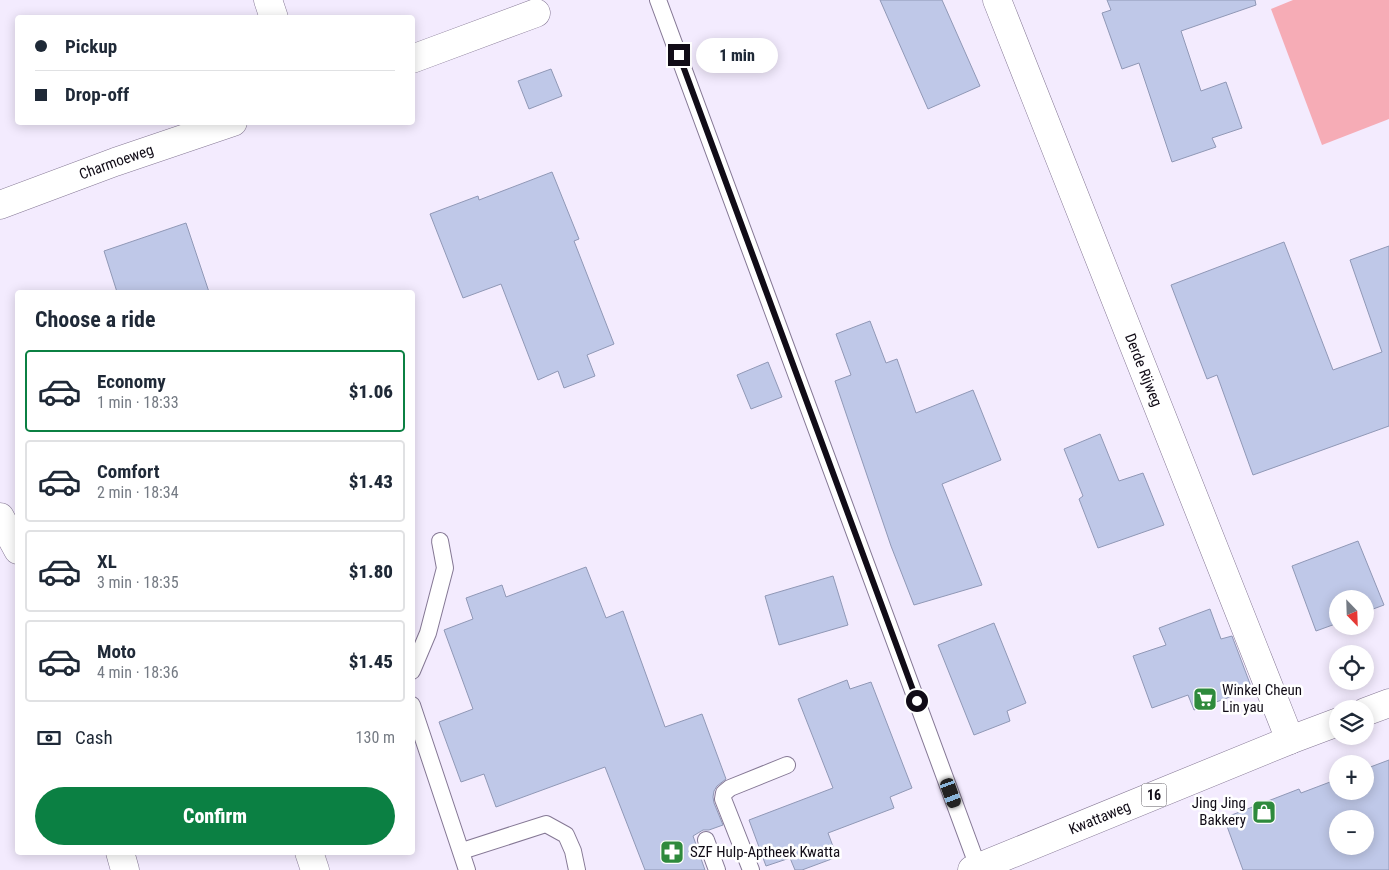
<!DOCTYPE html>
<meta charset="utf-8">
<style>
:root{--surface:#fff;--page:#f2f2f3;--text:#1f2937;--muted:#747a83;--line:#e0e1e3;--accent:#0b8043}
body{margin:0;font-family:"Roboto Condensed",sans-serif;background:var(--page);color:var(--text);height:100vh;display:flex;flex-direction:column;font-size:19px;white-space:nowrap}
*{box-sizing:border-box;margin:0}
p{font-size:16px;color:var(--muted)}
.icon{flex:none;width:28px;height:28px;fill:none;stroke:currentColor;stroke-width:2;stroke-linecap:round;stroke-linejoin:round}
.map{position:relative;flex:1;overflow:hidden}
.drawer{position:absolute;left:15px;top:290px;width:400px;height:565px;display:flex;flex-direction:column;background:var(--surface);border-radius:5px;box-shadow:0 2px 12px #0003}
.drawer>*{flex:none}
.hud{position:absolute;left:15px;top:15px;width:400px;height:110px;border-radius:5px;box-shadow:0 2px 12px #0003;display:grid;align-content:center;height:110px;padding:0 20px;background:var(--surface)}
.needle{width:32px;rotate:157deg}
.buttons{position:absolute;left:1329px;top:590px;display:grid;gap:10px}
.buttons a{display:grid;place-items:center;width:45px;height:45px;border-radius:50%;background:var(--surface);box-shadow:0 2px 12px #0003;font-size:25px}
.end{position:absolute;width:22px;height:22px;margin:-11px;border:6px solid #110c17;background:#fff;box-shadow:0 0 0 2px #fff}
.from{border-radius:50%}
.bubble{position:absolute;height:35px;border-radius:18px;background:var(--surface);box-shadow:0 2px 12px #0003;font-size:16px;font-weight:800;line-height:35px;text-align:center}
.car{position:absolute;width:15px;height:30px;margin:-15px -8px;border-radius:6px;box-shadow:0 0 4px 1px #0007;background:linear-gradient(#222 24%,#8ab4d8 0 40%,#222 0 76%,#8ab4d8 0 86%,#222 0)}
.hud b{display:flex;align-items:center;gap:18px;height:48px;font-size:19px}
.hud b+b{border-top:1px solid var(--line)}
.hud i{width:12px;height:12px;background:var(--text)}
ul{padding:0;list-style:none}
li{display:flex;align-items:center;gap:15px;height:82px;margin:0 10px 8px;padding:0 10px;border:2px solid var(--line);border-radius:5px}
li div{flex:1}
li b{display:block;font-size:19px}
li em{font-style:normal;font-weight:800}
li.selected{border-color:var(--accent)}
li>.icon{width:45px;height:45px;stroke-width:1.5}
h2{padding:0 20px;font-size:22px;line-height:60px}
.pay{display:flex;align-items:center;gap:12px;height:55px;padding:0 20px;font-size:19px}
.pay p{margin-inline-start:auto}
.action{display:flex;gap:10px;margin-top:auto;padding:10px 20px}
.action a{flex:1;height:58px;border-radius:30px;background:var(--accent);color:#fff;font-size:20px;font-weight:800;line-height:58px;text-align:center}
.map>svg:first-child{display:block}
</style>
<div class="map">
<svg width="1389" height="870" viewBox="0 0 1389 870">
<rect width="100%" height="100%" fill="#f3ebfe"/>
<path fill="#f6acb6" d="M1293 0H1389V119L1322 145 1271 9Z"/>
<g fill="#bfc8e8" stroke="#9098b6" fill-rule="evenodd">
<path d="M880 0H942L980 86 928 109Z"/>
<path d="M1107 0H1255L1256 5 1181 31 1201 91 1226 82 1242 128 1212 138 1216 147 1172 162 1139 63 1122 69 1102 13 1111 10Z"/>
<path d="M551 69 562 96 529 109 518 81Z"/>
<path d="M552 172 579 239 574 241 614 344 587 355 595 376 564 388 558 371 538 380 501 284 463 298 430 214 478 196 479 200Z"/>
<path d="M186 223 209 292H117L104 251Z"/>
<path d="M1284 242 1333 370 1382 352 1350 260 1389 246V426L1253 475 1217 375 1207 379 1171 285Z"/>
<path d="M870 321 886 363 897 359 916 413 973 390 1001 460 942 484 982 585 914 605 891 546 835 381 851 375 836 334Z"/>
<path d="M768 362 782 397 751 409 737 375Z"/>
<path d="M1100 434 1119 481 1143 473 1164 525 1098 548 1079 499 1083 496 1064 449Z"/>
<path d="M1358 541 1384 605 1365 612V599H1338V623L1316 631 1292 566Z"/>
<path d="M586 567 606 618 623 611 665 727 702 714 726 779 717 786 714 791 713 797 714 803 723 825 709 830H703L693 836 705 870H645L605 767 496 807 484 774 461 782 439 722 473 709 444 630 473 619 466 598 502 585 506 597Z"/>
<path d="M833 576 848 625 779 645 765 596Z"/>
<path d="M1210 609 1221 639 1232 636 1252 689 1194 710 1188 695 1152 708 1133 656 1166 645 1159 628Z"/>
<path d="M994 623 1026 703 1007 711 1010 721 974 735 938 645Z"/>
<path d="M847 680 850 689 871 682 912 788 890 797 894 808 828 833 837 857 802 870H795L790 858 766 866 749 820 833 788 798 699Z"/>
<path d="M1389 760V870H1243L1224 818 1299 789 1301 793 1338 779V791H1365V769ZM1338 819H1365V846H1338Z"/>
</g>
<g fill="none" stroke-linecap="round" stroke-linejoin="round">
<g stroke="#857895" stroke-width="18">
<g id="lane">
<path d="M658 0 978 867"/>
<path d="M412 671 428 633 445 568 440 541"/>
<path d="M412 705 467 870"/>
<path d="M706 840 717 870"/>
<path d="M462 851 546 824 566 835 573 851 577 870"/>
<path d="M751 870 723 799 724 793 730 788 787 765"/>
</g>
</g>
<g stroke="#857895" stroke-width="29">
<g id="street">
<path d="M268 0 274 18"/>
<path d="M412 59 536 13"/>
<path id="s1" d="M0 205 115 162 233 122"/>
<path d="M0 517 18 550"/>
<path d="M120 852 125 870"/>
<path d="M309 852 315 870"/>
</g>
</g>
<g stroke="#857895" stroke-width="29">
<g id="secondary">
<path id="s2" d="M997 0 1290 740"/>
</g>
</g>
<g stroke="#857895" stroke-width="29">
<g id="primary">
<path d="M1365 712 1389 703"/>
<path id="s3" d="M972 870 1290 740 1338 722"/>
</g>
</g>
<use href="#lane" stroke="#fff" stroke-width="16"/>
<use href="#street" stroke="#fff" stroke-width="28"/>
<use href="#secondary" stroke="#fff" stroke-width="28"/>
<use href="#primary" stroke="#fff" stroke-width="28"/>
</g>
<g fill="none" stroke-linecap="round" stroke-linejoin="round">
<path stroke="#110c17" stroke-width="6" d="M679 55 917 701"/>
</g>
<defs>
<g id="supermarket-square" transform="scale(1.25)"><rect x="-9" y="-9" width="18" height="18" rx="4" fill="#2e8a3c" stroke="#fff"/><path d="M-6-5.5h2.5l.6 2H6L4.5 2H-2.5L-4.4-4H-6ZM-1.5 3.2a1.3 1.3 0 1 0 .1 0ZM3 3.2a1.3 1.3 0 1 0 .1 0Z" fill="#fff"/></g>
<g id="shop-square" transform="scale(1.25)"><rect x="-9" y="-9" width="18" height="18" rx="4" fill="#2e8a3c" stroke="#fff"/><path d="M-5-2.5h2.3a2.7 3.5 0 0 1 5.4 0H5L5.5 6h-11ZM-1.5-2.5h3a1.5 2.3 0 0 0-3 0Z" fill="#fff"/></g>
<g id="pharmacy-square" transform="scale(1.25)"><rect x="-9" y="-9" width="18" height="18" rx="4" fill="#2e8a3c" stroke="#fff"/><path d="M-2-6h4v4h4v4h-4v4h-4v-4h-4v-4h4Z" fill="#fff"/></g>
</defs>
<g fill-rule="evenodd">
<use href="#supermarket-square" x="1205" y="699"/>
<use href="#shop-square" x="1264" y="812"/>
<use href="#pharmacy-square" x="672" y="852"/>
</g>
<g text-anchor="middle" stroke-width="5" stroke-linejoin="round" paint-order="stroke">
<rect fill="#fff" stroke="#58555d" stroke-width="1" x="1141.5" y="783.5" width="25" height="23" rx="4"/>
<g font-size="14" font-weight="bold" fill="#110c17">
<text x="1154" y="800">16</text>
</g>
<g font-size="15" fill="#110c17" stroke="#fff">
<text dy="5" stroke="none"><textPath href="#s1" startOffset="124">Charmoeweg</textPath></text>
<text dy="5" stroke="none"><textPath href="#s2" startOffset="398">Derde Rijweg</textPath></text>
<text dy="5" stroke="none"><textPath href="#s3" startOffset="138">Kwattaweg</textPath></text>
</g>
<g font-size="15" fill="#110c17" stroke="#fff" text-anchor="start">
<text x="1222" y="695">Winkel Cheun<tspan x="1222" dy="17">Lin yau</tspan></text>
<text x="1246" y="808" text-anchor="end">Jing Jing<tspan x="1246" dy="17">Bakkery</tspan></text>
<text x="690" y="857">SZF Hulp-Aptheek Kwatta</text>
</g>
</g>
</svg>
<div class="buttons">
<a><svg class="needle" viewBox="-14 -14 28 28"><path d="M0-13l5 13h-10z" fill="#e53935"/><path d="M0 13l5-13h-10z" fill="#747a83"/></svg></a>
<a><svg class="icon" aria-label="locate" viewBox="0 0 24 24"><circle cx="12" cy="12" r="6"/><path d="M12 2v4M12 18v4M2 12h4M18 12h4"/></svg></a>
<a><svg class="icon" aria-label="layers" viewBox="0 0 24 24"><path d="M12 4l9 5-9 5-9-5zM3 14l9 5 9-5"/></svg></a>
<a>+</a>
<a>−</a>
</div>
<i class="end from" style="left:917px;top:701px"></i>
<i class="end" style="left:679px;top:55px"></i>
<div class="bubble" style="left:696px;top:38px;width:82px">1 min</div>
<i class="car" style="left:951px;top:793px;rotate:160deg"></i>
<div class="hud">
<b><i class="from"></i>Pickup</b>
<b><i></i>Drop-off</b>
</div>
<section class="drawer">
<h2>Choose a ride</h2>
<ul>
<li class="selected"><svg class="icon" aria-label="car" viewBox="0 0 24 24"><path d="M5 17H2v-5l4-1 3-4h7l3 4 3 1v5h-3M9 17h6M6 11h13"/><circle cx="7" cy="17" r="2"/><circle cx="17" cy="17" r="2"/></svg><div><b>Economy</b><p>1 min · 18:33</p></div><em>$1.06</em></li>
<li><svg class="icon" aria-label="car" viewBox="0 0 24 24"><path d="M5 17H2v-5l4-1 3-4h7l3 4 3 1v5h-3M9 17h6M6 11h13"/><circle cx="7" cy="17" r="2"/><circle cx="17" cy="17" r="2"/></svg><div><b>Comfort</b><p>2 min · 18:34</p></div><em>$1.43</em></li>
<li><svg class="icon" aria-label="car" viewBox="0 0 24 24"><path d="M5 17H2v-5l4-1 3-4h7l3 4 3 1v5h-3M9 17h6M6 11h13"/><circle cx="7" cy="17" r="2"/><circle cx="17" cy="17" r="2"/></svg><div><b>XL</b><p>3 min · 18:35</p></div><em>$1.80</em></li>
<li><svg class="icon" aria-label="car" viewBox="0 0 24 24"><path d="M5 17H2v-5l4-1 3-4h7l3 4 3 1v5h-3M9 17h6M6 11h13"/><circle cx="7" cy="17" r="2"/><circle cx="17" cy="17" r="2"/></svg><div><b>Moto</b><p>4 min · 18:36</p></div><em>$1.45</em></li>
</ul>
<div class="pay"><svg class="icon" aria-label="cash" viewBox="0 0 24 24"><path d="M3 7h18v10H3z"/><circle cx="12" cy="12" r="2"/></svg>Cash<p>130 m</p></div>
<div class="action"><a>Confirm</a></div>
</section>
</div>
